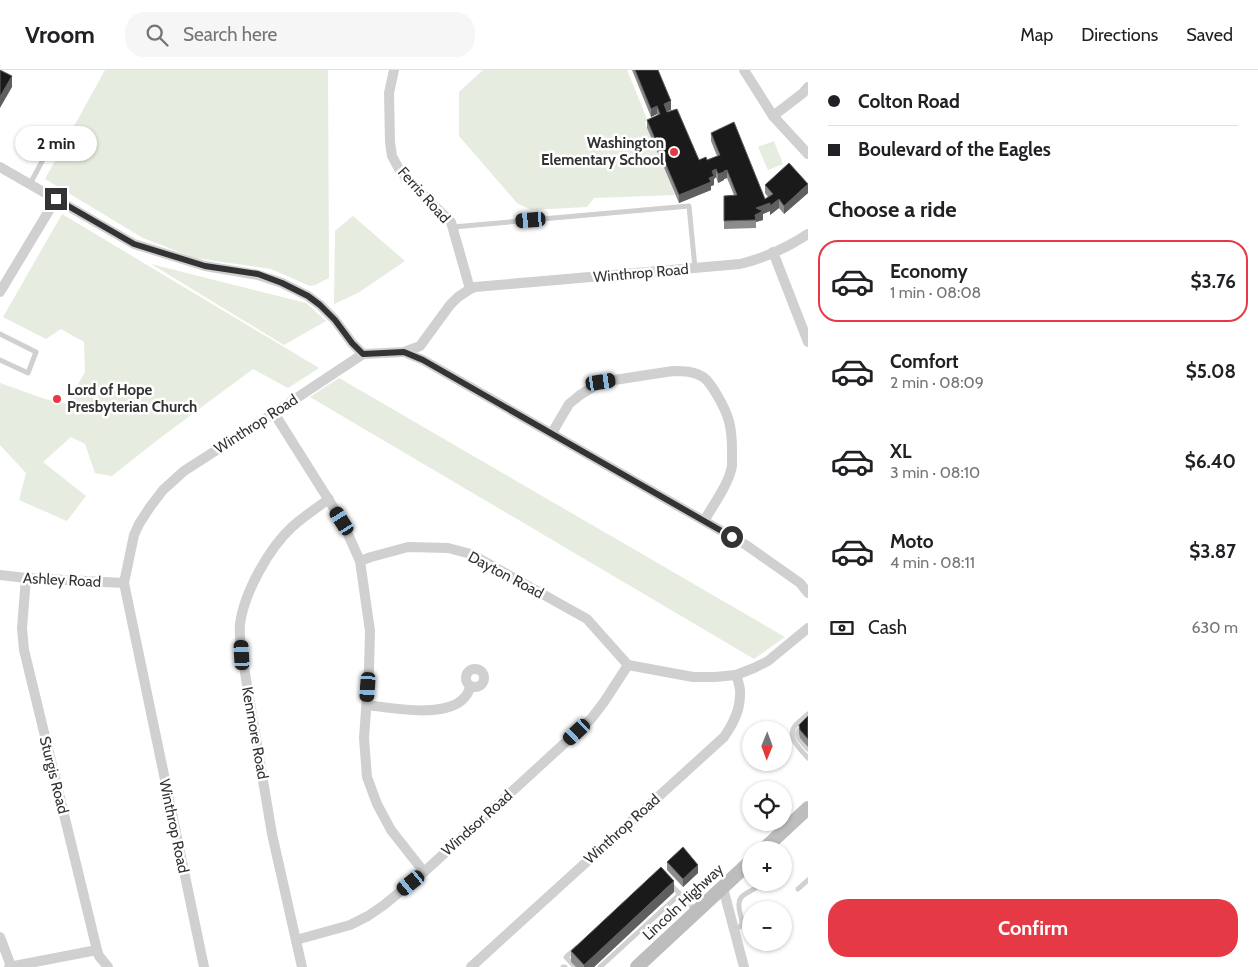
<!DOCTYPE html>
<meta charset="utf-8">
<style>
:root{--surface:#fff;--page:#f6f6f6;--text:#202124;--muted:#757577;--line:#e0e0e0;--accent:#e63946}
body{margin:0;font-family:Cabin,sans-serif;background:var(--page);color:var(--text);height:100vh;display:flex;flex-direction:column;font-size:19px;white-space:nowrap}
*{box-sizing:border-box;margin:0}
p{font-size:16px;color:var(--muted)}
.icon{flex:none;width:28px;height:28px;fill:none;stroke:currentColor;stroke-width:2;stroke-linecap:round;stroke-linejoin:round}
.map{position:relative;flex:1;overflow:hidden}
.panel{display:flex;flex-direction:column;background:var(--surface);width:450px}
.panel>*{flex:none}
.hud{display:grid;align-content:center;height:110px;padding:0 20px;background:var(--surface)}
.needle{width:32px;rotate:181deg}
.fabs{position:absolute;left:742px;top:651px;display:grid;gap:10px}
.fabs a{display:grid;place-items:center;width:50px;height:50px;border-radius:50%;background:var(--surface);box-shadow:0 1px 4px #0004;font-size:25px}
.end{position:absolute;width:22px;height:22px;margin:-11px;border:6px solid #333;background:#fff;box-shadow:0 0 0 2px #fff}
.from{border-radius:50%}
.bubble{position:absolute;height:35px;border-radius:18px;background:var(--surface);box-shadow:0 1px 4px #0004;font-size:16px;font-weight:700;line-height:35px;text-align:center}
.car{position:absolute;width:15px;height:30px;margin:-15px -8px;border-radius:6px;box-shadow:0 0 4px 1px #0007;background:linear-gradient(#222 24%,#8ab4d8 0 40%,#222 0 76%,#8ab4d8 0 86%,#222 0)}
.hud b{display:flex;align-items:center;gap:18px;height:48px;font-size:19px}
.hud b+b{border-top:1px solid var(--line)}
.hud i{width:12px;height:12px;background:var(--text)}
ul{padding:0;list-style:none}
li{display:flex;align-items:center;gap:15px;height:82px;margin:0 10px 8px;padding:0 10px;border:2px solid transparent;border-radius:20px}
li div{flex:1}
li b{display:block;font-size:19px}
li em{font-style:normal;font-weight:700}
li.current{border-color:var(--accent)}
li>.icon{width:45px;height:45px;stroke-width:1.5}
h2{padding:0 20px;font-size:22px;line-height:60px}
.pay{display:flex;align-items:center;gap:12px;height:55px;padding:0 20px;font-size:19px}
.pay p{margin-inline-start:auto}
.action{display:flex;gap:10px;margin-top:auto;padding:10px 20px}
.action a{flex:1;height:58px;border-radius:20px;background:var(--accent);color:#fff;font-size:20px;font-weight:700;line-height:58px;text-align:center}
header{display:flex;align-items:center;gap:30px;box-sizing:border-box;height:70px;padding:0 25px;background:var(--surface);border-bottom:1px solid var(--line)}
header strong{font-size:24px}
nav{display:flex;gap:28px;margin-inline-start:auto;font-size:18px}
.search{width:350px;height:45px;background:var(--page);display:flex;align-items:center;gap:12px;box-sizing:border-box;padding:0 18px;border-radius:20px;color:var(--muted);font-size:19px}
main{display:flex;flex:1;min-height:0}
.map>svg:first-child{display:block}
</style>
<header>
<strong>Vroom</strong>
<div class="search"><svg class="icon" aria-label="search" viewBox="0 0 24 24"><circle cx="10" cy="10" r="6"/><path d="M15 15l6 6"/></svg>Search here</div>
<nav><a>Map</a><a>Directions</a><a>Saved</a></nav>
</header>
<main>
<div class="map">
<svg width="808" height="897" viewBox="0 0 808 897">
<rect width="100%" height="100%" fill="#fff"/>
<g fill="#e6ecdf">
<path d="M105 0H328L329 208 315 215 310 216 271 199 195 188 143 168 45 109Z"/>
<path d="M483 0H627L647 49 645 53 675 125 594 128 587 137 531 140 517 133 459 66V22Z"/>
<path d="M774 71 783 94 768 100 758 77Z"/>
<path d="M62 144 319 298 288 318 253 299 160 368 112 406 95 403 85 374 71 367 43 392 86 426 67 451 19 430 26 403 0 375V313L45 329 67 334 85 302 84 272 61 259 46 269 3 247Z"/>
<path d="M353 146 405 191 358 223 334 234 335 161Z"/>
<path d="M151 194 306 233 326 251 284 275Z"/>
<path d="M339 308 785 567 754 589 310 327Z"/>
</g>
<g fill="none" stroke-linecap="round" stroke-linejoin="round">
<g stroke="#d0d0d0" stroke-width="5">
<path d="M30 114 47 82V73"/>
<path d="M453 157 689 136 695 198"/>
<path d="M0 264 36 282 28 303 0 290"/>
<path d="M808 644C804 648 799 651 795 656 786 667 801 680 808 688"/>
<path d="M808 652C792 664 796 665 808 679"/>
<path d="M772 752 780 763"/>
<path d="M670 814 680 824"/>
<path d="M798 819 808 810"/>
<path d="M734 859 740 857 742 853C742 847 738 840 739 833 740 822 757 821 762 812"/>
<path d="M563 897H565"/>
<path d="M575 897 566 887 576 878"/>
<path d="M600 897 680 824 697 842"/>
</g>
<g stroke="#d0d0d0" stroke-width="10">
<path d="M394 0 389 23 390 72 392 86 399 99 407 109 451 152 470 219"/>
<path d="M744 0 773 46 808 84"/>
<path d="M773 46 803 23 808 17"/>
<path d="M0 97 134 174 205 196 258 205 282 213 308 226 320 235 335 250 352 273 363 284"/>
<path d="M773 182 808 272"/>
<path d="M0 222 56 129"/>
<path d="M404 282 423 290 746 475 800 513 808 523"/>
<path d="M274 343 342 451 360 491 370 561 369 599 364 668 367 707 377 734 391 760 424 802"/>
<path d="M552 363 569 334 580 325 601 312 673 301C683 301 694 301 703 307 709 311 713 318 717 325 729 345 732 357 732 380 732 385 732 391 732 396 729 414 713 435 704 451"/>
<path d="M360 491 371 487 408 477 448 478 471 484 587 549 628 595"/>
<path d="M0 505 26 508 124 513"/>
<path d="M26 508 22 558 24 580 97 880 99 886 108 897"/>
<path d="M628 595 693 607H715L736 605 754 598 768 591 808 558"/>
<circle cx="475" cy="608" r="9"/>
<path d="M367 635C392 638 447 649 465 627 468 624 469 620 471 616"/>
<path d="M723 818 744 897"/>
<path d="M0 867 11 896"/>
<path d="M296 870 350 855 368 846 384 835 424 802 591 649 604 632 628 595"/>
<path d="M9 897 97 880"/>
<path d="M204 897 124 513 134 465 139 454 150 437 163 420 184 401 274 343 363 284 404 282 420 276 450 235 458 227 470 219 475 217 740 194C764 188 787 178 808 164"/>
<path d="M302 897 272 764 242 585C241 575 239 564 240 554 244 523 269 478 292 457 303 447 316 438 329 429"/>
<path d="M471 897 724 667C733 654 740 641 740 625 741 618 738 611 736 605"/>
</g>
<g stroke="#bdbdbd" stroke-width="14">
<path d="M763 780 808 738"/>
<path d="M637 897 751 791"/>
</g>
</g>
<g fill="#8c8c8c">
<path d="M632 0H658L671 40 666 41 699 90H707L717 86 711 71V63L765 129 768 127 765 123V115L808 123 784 144 779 138 770 145V141L763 144V150L756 152V158L724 159V126L734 125 727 108 724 109V110L718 113 716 107 714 109V115L711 116V120L679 133 647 58V50L658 46 657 44 651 47Z"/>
<path d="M808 646V677L800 668 799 663V655Z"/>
<path d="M667 792 698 803 683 817 667 800Z"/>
<path d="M674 822 594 897H576L571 892V881Z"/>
</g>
<g fill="#5f5f5f">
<path d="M12 6V17L0 38V27Z"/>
<path d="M671 31V40L664 42V34Z"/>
<path d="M657 36V44L651 47V39Z"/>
<path d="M716 99V107L714 109V115L711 116V120L679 133V125L709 108 712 101Z"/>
<path d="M727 100V108L724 109V110L718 113V104Z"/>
<path d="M808 114V123L784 144V136Z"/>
<path d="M779 129V138L770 145V141L763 144V150L756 152 755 145 756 138Z"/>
<path d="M698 795V803L683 817V809Z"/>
<path d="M674 811V822L594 897H584V895Z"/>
</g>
<g fill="#1a1a1a" stroke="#5f5f5f">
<path d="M0 0 12 6 0 27Z"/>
<path d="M635 0H658L671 31 664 34 667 42 677 39 699 90 706 87 707 90 720 85 711 63 734 52 765 129 773 124 765 115 789 93 808 114 784 136 779 129 770 136V133L756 138 763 141 755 145 756 150 724 151V126L737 125 727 100 724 101V102L718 104 716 99 712 101 714 106 709 108 711 112 679 125 647 50 660 44 657 36 651 39Z"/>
<path d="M808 646V669L800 660 799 655Z"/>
<path d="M683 777 698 795 683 809 667 792Z"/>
<path d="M661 797 674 811 584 895 571 881Z"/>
</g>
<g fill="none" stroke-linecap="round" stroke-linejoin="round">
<path stroke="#333" stroke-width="6" d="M56 129 134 174 205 196 258 204 282 213 308 226 320 235 335 250 352 273 363 284 404 282 423 290 732 467"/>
</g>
<g fill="#e63946" stroke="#fff" stroke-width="2">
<circle cx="674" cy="82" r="5"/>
<circle cx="57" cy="329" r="5"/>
</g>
<g text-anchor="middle" stroke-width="5" stroke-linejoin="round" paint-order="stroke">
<g font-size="15" font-weight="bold" fill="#333" stroke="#fff" text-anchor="end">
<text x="664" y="78">Washington<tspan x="664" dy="17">Elementary School</tspan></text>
<text x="67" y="325" text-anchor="start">Lord of Hope<tspan x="67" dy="17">Presbyterian Church</tspan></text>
</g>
<g font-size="15" fill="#333" stroke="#fff">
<text transform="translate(424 125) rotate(48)" y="5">Ferris Road</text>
<text transform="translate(641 203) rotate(-5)" y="5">Winthrop Road</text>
<text transform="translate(256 354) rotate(-33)" y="5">Winthrop Road</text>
<text transform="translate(506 505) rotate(28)" y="5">Dayton Road</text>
<text transform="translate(62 510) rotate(3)" y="5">Ashley Road</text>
<text transform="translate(255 663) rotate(80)" y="5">Kenmore Road</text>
<text transform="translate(54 705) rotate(76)" y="5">Sturgis Road</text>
<text transform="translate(477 753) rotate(-42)" y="5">Windsor Road</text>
<text transform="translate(174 756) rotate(78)" y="5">Winthrop Road</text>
<text transform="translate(622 759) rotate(-42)" y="5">Winthrop Road</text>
<text transform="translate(683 832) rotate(-43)" y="5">Lincoln Highway</text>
</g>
</g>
</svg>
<div class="fabs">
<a><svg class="needle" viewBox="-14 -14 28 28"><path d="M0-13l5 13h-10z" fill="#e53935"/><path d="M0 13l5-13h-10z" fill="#757577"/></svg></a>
<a><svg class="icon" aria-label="locate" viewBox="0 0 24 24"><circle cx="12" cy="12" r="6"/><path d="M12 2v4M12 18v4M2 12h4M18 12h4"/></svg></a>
<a>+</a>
<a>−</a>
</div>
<i class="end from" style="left:732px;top:467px"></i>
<i class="end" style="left:56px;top:129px"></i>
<div class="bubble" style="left:15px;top:56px;width:82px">2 min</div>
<i class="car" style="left:531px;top:150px;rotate:265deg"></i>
<i class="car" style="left:601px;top:312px;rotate:81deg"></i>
<i class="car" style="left:342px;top:451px;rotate:328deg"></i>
<i class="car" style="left:242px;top:585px;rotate:357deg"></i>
<i class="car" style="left:368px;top:617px;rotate:184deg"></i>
<i class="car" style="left:577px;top:662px;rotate:227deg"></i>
<i class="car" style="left:411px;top:813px;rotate:231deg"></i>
</div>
<section class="panel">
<div class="hud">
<b><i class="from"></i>Colton Road</b>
<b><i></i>Boulevard of the Eagles</b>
</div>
<h2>Choose a ride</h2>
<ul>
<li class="current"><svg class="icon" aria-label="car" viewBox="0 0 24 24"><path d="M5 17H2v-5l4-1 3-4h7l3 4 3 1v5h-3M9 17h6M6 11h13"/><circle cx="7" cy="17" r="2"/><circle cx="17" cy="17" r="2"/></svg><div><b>Economy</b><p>1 min · 08:08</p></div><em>$3.76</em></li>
<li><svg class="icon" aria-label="car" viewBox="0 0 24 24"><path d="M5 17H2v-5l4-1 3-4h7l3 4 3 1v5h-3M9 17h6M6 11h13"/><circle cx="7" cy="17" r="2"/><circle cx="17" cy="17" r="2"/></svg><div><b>Comfort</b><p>2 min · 08:09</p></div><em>$5.08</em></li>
<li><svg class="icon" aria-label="car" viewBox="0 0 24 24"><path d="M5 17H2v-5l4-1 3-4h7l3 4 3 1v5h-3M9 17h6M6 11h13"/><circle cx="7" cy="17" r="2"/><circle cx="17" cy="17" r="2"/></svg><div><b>XL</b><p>3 min · 08:10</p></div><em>$6.40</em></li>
<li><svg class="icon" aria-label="car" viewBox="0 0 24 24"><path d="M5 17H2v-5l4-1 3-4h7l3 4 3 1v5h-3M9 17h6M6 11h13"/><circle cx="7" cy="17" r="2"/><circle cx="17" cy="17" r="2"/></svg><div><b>Moto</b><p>4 min · 08:11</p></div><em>$3.87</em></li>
</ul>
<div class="pay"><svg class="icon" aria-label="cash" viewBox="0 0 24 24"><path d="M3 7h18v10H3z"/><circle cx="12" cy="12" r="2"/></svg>Cash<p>630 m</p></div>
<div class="action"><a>Confirm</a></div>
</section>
</main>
